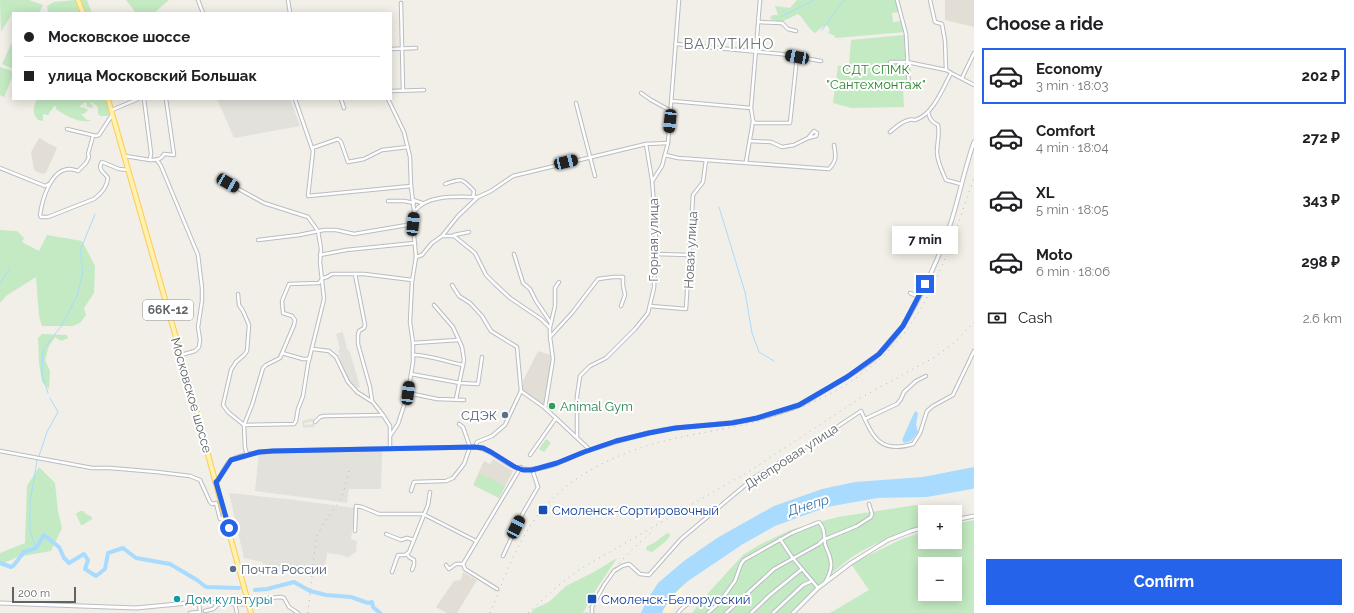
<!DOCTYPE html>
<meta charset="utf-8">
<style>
:root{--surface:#fff;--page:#f6f6f6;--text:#202124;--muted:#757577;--line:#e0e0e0;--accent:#2563eb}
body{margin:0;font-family:Raleway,sans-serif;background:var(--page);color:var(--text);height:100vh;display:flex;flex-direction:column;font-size:15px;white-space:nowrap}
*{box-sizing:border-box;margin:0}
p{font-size:13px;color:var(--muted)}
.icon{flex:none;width:22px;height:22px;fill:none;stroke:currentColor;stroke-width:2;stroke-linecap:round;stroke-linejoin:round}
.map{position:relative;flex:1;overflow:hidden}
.panel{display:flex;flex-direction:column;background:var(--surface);width:380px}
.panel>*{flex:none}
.banner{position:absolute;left:12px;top:12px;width:380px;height:88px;border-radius:0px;box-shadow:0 2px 10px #0003;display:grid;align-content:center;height:88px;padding:0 12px;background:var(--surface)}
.tools{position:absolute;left:918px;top:505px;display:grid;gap:8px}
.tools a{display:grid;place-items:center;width:44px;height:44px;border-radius:0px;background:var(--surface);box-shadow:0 2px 10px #0003;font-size:20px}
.scale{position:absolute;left:12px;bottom:10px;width:64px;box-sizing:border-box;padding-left:4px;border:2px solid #5e6368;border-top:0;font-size:11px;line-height:14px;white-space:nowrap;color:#5e6368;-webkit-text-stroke:3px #fff;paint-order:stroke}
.end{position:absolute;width:18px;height:18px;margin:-9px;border:5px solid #2563eb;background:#fff;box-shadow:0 0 0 2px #fff}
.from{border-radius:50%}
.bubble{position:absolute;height:28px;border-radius:0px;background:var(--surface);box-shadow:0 2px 10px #0003;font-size:13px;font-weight:700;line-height:28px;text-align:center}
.car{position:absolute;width:12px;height:24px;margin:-12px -6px;border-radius:5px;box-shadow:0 0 3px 1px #0007;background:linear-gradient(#222 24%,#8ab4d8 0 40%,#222 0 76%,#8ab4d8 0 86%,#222 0)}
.banner b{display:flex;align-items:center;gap:14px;height:38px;font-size:15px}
.banner b+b{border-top:1px solid var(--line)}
.banner i{width:10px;height:10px;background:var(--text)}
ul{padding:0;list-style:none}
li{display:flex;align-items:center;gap:12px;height:56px;margin:0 8px 6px;padding:0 4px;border:2px solid transparent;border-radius:0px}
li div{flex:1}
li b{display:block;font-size:15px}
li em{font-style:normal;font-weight:700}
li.active{border-color:var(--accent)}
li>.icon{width:36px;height:36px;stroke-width:1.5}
h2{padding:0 12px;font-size:18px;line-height:48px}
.pay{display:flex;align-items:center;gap:10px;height:44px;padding:0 12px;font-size:15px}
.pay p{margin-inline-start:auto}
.button{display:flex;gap:8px;margin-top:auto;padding:8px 12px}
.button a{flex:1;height:46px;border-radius:0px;background:var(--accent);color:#fff;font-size:16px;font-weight:700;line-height:46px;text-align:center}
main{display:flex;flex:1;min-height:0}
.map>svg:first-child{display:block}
</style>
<main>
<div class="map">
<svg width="974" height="613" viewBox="0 0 974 613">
<rect width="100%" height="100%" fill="#f1efe7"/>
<g fill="#e2e1db">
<path d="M217 99H290L300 126 234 138Z"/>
<path d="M342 330 346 344 347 349 350 352 360 387 353 390 345 379 338 350 340 349 336 334 342 332Z"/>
<path d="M313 418 314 421 304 423 305 425 314 424V427L303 428 302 421Z"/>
<path d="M382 451 381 489H349L347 503 255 491 259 453Z"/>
<path d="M229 493 295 500 355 508 351 539 357 541 356 552 347 558 342 555 327 553 325 567 312 575 305 573V568L292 567V568L262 564V562L244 558Z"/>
</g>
<g fill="#e2ded5">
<path d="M945 0H974V27L945 20Z"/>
<path d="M39 138 57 148 46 173 43 174 35 171 34 169 31 152Z"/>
<path d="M538 351 551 355 552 360 544 406 523 391V381Z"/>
<path d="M493 459 513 471 499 498 473 485 484 461 490 464Z"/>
<path d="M463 572 477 580 457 613H447L436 607 454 581 461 580Z"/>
</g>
<g fill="#c3eac2" fill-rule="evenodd">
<path d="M0 0H29L43 5 39 13 12 14 1 32Z"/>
<path d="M75 0 80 13H53L48 12 47 6 54 2Z"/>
<path d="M80 0H87L92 13H85Z"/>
<path d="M126 0H169L154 13H136Z"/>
<path d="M797 0H896L898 12 892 13 893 22 902 21 905 32 835 38V36L828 33 830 30 827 25 821 28 815 33C807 28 805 19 798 14L781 22 770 19 772 15H778L775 6 790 8Z"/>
<path d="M904 35 907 88 903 89 904 107 851 108 833 103 838 66 849 65 851 40Z"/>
<path d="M13 40V69L2 64Z"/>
<path d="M0 67 13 71V75L4 97 0 95Z"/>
<path d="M37 99H106L110 112 108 116H101L98 114C98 105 99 107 91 102L90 103 93 106 92 108 87 107V104L85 102 79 107 85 108 88 110 84 114H81L87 120H91L89 121C79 123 64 115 56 109V106H54L48 115 43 114V121L38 120C32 113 33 107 37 99Z"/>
<path d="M0 230 17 231 24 238 22 242 39 251 47 235 82 241 95 266 94 293 84 308 86 315 80 323 73 326H42L39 316 36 277 6 296 0 303Z"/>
<path d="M42 334 67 335 68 338 61 341 55 337 49 346 45 360 50 371 49 389 42 382 39 363 38 338Z"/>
<path d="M546 439 551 443 544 452 539 449Z"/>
<path d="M39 467 55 483 58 511 62 528 51 551 17 557 0 565V553L25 543 27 486Z"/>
<path d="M480 473 505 486 499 498 474 485Z"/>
<path d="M916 505 938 511V512H925V525C904 531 870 545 852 557 830 573 810 594 790 613H692L710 591 743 555 761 544 793 529 838 517Z"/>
<path d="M80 511H83L86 514 92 517V519L83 525H81L76 514Z"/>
<path d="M974 520V613H830L869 590 851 564 902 539 925 531V542H955V524ZM925 564H955V594H925Z"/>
<path d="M667 533 670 534V536L665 542 652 552 646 550 647 546 654 543Z"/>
<path d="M617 558 597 588 583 613H531L534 609 549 602 566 586 594 572Z"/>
</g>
<path fill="#fdf3d6" d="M680 588 684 589 670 613 662 612 667 603Z"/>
<g fill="#a9dbff">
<path d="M916 411 918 413 916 425 918 432 911 441 904 443 902 440 914 413Z"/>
<path d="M974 467V488L972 489 927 497 877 498 827 507 775 526 743 544 688 581C677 590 668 600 662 613H641L647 600 658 583 684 561 717 538 774 506 822 489 855 482 923 477Z"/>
</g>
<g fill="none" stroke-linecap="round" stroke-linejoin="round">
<g stroke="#a9dbff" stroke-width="1">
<path d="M782 16 814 0"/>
<path d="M822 30 844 0"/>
<path d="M719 207 745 292 752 333 759 352 774 361"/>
<path d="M0 283 10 268"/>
<path d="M48 393 42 375 43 350 62 325 77 296 83 271 80 251 95 214"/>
<path d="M39 456 47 432 58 412 50 398"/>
<path d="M36 548 30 531V503L37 460"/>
</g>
<g stroke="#a9dbff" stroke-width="4">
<path d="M0 563 11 567 14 565 24 552 36 548 44 535 59 547 64 558 69 563 84 554 88 560 85 569 96 576 105 569 108 553 123 548 136 558 170 564 197 580 206 587 239 588"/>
<path d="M255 590 267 589 294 582 310 591 326 595 351 597 368 603 372 602 373 607 380 613"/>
</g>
<g stroke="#b9bdc1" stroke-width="4.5">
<g id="street">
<path d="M198 0 203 13"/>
<path d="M288 0 290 13"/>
<path d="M897 0 906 34 909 89"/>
<path d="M930 0 935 22 942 24 945 41 946 70 950 72"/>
<path d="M401 3 403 91"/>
<path d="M758 22 782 23 788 29 796 31"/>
<path d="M676 44 781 54 821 61"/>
<path d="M391 49 416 48"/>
<path d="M890 62H907L946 70"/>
<path d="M962 78 974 53"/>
<path d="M391 91 424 90"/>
<path d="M641 93 651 100 671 111"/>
<path d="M295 99 313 151 308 196 411 186"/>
<path d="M341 99 344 108"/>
<path d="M388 99 404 132 410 157 411 186 414 211 413 224 416 257 412 282 410 322 413 343V362L408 393 398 424 390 436V449"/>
<path d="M672 101 751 108"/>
<path d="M576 103 595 176"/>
<path d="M112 110 138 99"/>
<path d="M928 112C930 120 932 122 938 125 940 134 937 142 937 152 937 161 942 171 946 180L961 184"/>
<path d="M753 121 755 123H790L797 57"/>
<path d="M67 129 96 136 99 135 112 115"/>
<path d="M890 132C896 127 902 121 909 120 911 119 913 120 915 120 933 115 943 88 951 73L974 85"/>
<path d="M93 136 88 154 89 157 86 163 78 171C75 170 72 169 69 169 50 170 42 201 40 215L41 217H48L94 199C101 194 107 186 108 178 104 172 97 170 102 162L119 169 128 170"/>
<path d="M750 141 771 142 782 147 794 145 808 138 816 136 817 133 814 131 808 138"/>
<path d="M312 148 338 139 341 142 348 162 364 159 382 150 408 147"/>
<path d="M665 155 678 158 829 169C837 161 836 155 834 145"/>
<path d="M125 156 150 160 151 153 144 99"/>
<path d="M150 160C157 160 161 160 164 154L174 155 166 99"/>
<path d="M157 160 161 166 198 255 202 288V301L198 327 200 340 199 347 195 351 181 355"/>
<path d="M746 162 753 121 751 108 760 0"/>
<path d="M0 168 45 186 49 184"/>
<path d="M222 175 228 183 264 203 308 217 318 231 321 249 320 262 324 299 308 364 303 396 298 409 296 421 294 424 244 425 228 412 223 405 231 370 236 362 244 355 247 351 249 325 243 311 239 305 238 294"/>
<path d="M653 180 662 166 668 143 679 0"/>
<path d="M445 184C462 178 462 178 474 191L473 197"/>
<path d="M413 200 422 203"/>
<path d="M388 201H404L414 203"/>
<path d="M415 211C427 194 458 197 477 197"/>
<path d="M454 235 469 232"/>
<path d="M443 236H454L475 253 486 275 495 284 510 298 541 319 550 328V336"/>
<path d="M258 240 299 235 324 230H336L354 234 413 224"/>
<path d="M514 254 523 283 530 289 536 301 551 323 550 327"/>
<path d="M655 254 690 255"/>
<path d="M320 255 346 250 415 243"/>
<path d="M416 257 422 255 432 243 442 236 458 216 478 197 491 191 513 176 646 144 668 143"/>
<path d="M355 274 365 325 364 328 359 331 358 335V344L370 387 372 401 383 415 390 426V435"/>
<path d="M452 285 459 296 470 303 482 316 491 331 517 347 521 391 505 425 492 436 477 442 475 447"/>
<path d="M910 293 919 297"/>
<path d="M434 305 453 327 462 347 464 360 456 399"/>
<path d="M650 306 686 309 693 195 703 182 706 160"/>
<path d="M551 323 555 306V288L559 282"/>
<path d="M413 343 458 340"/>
<path d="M313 349 329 351 336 357 348 382 357 392 371 401"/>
<path d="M282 353 303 359H308L310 357"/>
<path d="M413 355C430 355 447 362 463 365"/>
<path d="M411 374 460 383 478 384 482 357"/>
<path d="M521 391 545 408"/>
<path d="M408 393 437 399 464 400"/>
<path d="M865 419 897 404 901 399 904 392 916 381 926 376"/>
<path d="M315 422 320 417 324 416 383 415"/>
<path d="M577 437V396L580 376 590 366 606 358 635 329 648 313 654 288 656 229 652 180 646 144"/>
<path d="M590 450 545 408 553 359 550 337 572 313 598 279 613 277H623V285L625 295 621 306"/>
<path d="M0 451 92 468H110L157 472 190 476 200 480 210 502 212 504 216 503 220 519 225 517"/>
<path d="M247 454 245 448 244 425 252 405 263 368 266 365 280 358 294 325 295 320 292 316 283 313 282 301 289 284 319 283 323 278 327 277 332 274H364L412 280"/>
<path d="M530 455 556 418"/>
<path d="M411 491 414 482 446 481 453 478 464 464 470 447 463 427 459 424"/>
<path d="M355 531 356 506 362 507 379 514H423L476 541"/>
<path d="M386 534 401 540 407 538 414 540"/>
<path d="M780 539 792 557 818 588"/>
<path d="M407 554 409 557 414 560V565L412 570"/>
<path d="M503 556 523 513 538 487 532 469"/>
<path d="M463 564 521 467"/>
<path d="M463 564 465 569 497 589"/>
<path d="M446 565 449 569 456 564H463"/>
<path d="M392 572 398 555H405L409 552 428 505 430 492"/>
<path d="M249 603 257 599 281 597 284 598 289 607 298 613"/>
<path d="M719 603 735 581 741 564 744 560 792 533 819 522C825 528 824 536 825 544 827 551 832 558 831 566 831 571 828 577 826 581"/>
<path d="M235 604 237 613"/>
<path d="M205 611 213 609 220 603"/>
<path d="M190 613 200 612 199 602"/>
<path d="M592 613V607L604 585 614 571 622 566 629 564 640 574 649 575 681 539 755 477 822 437 861 411C873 437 880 454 913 444L920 433 927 411 933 406 953 395 974 351"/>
<path d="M678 613C683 606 695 598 704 598 708 598 713 600 717 601L719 603 708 613"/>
<path d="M726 613 774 569 819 544 823 540 857 526 871 517 872 514 869 504"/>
<path d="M751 613 770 595 802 569"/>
<path d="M773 613 803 585 812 581"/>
</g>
</g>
<g stroke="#babec3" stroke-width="5">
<g id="secondary">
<path d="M216 482 218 480C222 474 225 466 230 461 237 454 263 452 273 451L475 447C494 449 505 467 523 469 545 472 567 458 587 451 607 444 628 438 648 433 684 424 722 427 758 418 772 414 787 411 800 405 814 398 827 389 840 381 853 373 868 365 879 354 897 338 910 315 921 294 933 270 944 245 952 219 960 193 965 167 974 142"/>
<path d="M955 520 974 516"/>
<path d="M0 603 136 608 199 602 244 604 249 603"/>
<path d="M793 613 818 588 851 563 888 540 911 531 925 527"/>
</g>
</g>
<g stroke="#fdcb55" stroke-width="6">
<g id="primary">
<path d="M78 0 83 13"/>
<path d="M108 99 181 355 251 613"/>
</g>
</g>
<use href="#street" stroke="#fff" stroke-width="2.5"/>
<use href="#secondary" stroke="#fff" stroke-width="3"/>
<use href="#primary" stroke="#fff1ae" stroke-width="4"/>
<g stroke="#b6b7b8" stroke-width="1" stroke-dasharray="1 5" stroke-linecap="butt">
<path d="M308 613 316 538 322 526 337 505 343 494 349 471"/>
<path d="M490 613C505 577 517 540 542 510 578 467 633 447 686 436 715 430 744 426 772 417 816 405 860 381 892 347 936 301 953 236 974 178"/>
<path d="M528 613 553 590 577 571 748 472 862 397 933 358 953 344 974 322"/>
<path d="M586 613C602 582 623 555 651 533"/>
</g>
</g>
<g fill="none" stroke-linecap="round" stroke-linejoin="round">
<path stroke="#2563eb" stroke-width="5" d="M229 528 216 482 218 480 231 460 259 452 273 451 475 447 483 448 491 452 515 467 523 470H532L557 463 584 452 616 441 649 433 675 428 732 423 757 418 799 405 847 377 879 354 903 326 925 284"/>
</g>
<circle fill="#2e9e5b" stroke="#fff" stroke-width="1.5" cx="552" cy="406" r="4"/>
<g fill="#5c6f8a" stroke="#fff" stroke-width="1.5">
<circle cx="505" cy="415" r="4"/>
<circle cx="233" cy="569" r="4"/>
</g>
<g fill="#1a4fb4" stroke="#fff" stroke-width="1.5">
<rect x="538" y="505" width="10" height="10" rx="2"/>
<rect x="587" y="594" width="10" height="10" rx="2"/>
</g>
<circle fill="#0f9aa8" stroke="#fff" stroke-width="1.5" cx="177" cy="599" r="4"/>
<g text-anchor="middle" stroke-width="4" stroke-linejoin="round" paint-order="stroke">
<rect fill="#fff" stroke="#8e9295" stroke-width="1" x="143" y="300" width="50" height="20" rx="3"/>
<g font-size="12" font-weight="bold" fill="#5e6368">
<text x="168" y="314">66К-12</text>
</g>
<g font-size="13" fill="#2f8730" stroke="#fff">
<text x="876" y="74">СДТ СПМК<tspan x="876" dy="15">"Сантехмонтаж"</tspan></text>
</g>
<g font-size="13" fill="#5e6368" stroke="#fff">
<text transform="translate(653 240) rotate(-90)" y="5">Горная улица</text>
<text transform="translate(690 250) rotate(-87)" y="5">Новая улица</text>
<text transform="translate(192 395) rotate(74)" y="5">Московское шоссе</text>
<text transform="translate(791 456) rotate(-33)" y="5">Днепровая улица</text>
</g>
<g font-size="13" fill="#27864d" stroke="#fff" text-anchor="start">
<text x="560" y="411">Animal Gym</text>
</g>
<g font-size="13" fill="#4e5e75" stroke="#fff" text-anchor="end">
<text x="497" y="420">СДЭК</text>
<text x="241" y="574" text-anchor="start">Почта России</text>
</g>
<g font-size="13" fill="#164399" stroke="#fff" text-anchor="start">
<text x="552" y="515">Смоленск-Сортировочный</text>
<text x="601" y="604">Смоленск-Белорусский</text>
</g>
<g font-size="13" fill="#0d838f" stroke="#fff" text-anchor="start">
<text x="185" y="604">Дом культуры</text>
</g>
<g font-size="14" font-style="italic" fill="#3a76b2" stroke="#fff">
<text transform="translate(808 505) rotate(-17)" y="5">Днепр</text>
</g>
<g font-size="15" letter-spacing="1" fill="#6f757a" stroke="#fff">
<text x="729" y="49">ВАЛУТИНО</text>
</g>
</g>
</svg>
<div class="tools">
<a>+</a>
<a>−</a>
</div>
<div class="scale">200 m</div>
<i class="end from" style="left:229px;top:528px"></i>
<i class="end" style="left:925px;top:284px"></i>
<div class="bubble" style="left:892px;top:226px;width:66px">7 min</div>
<i class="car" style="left:797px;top:57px;rotate:281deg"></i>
<i class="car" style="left:670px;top:121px;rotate:186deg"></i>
<i class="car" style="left:566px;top:162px;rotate:77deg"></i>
<i class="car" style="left:228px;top:183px;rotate:120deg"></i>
<i class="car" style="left:413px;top:224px;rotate:6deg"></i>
<i class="car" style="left:408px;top:393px;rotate:7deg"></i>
<i class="car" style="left:516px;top:527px;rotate:26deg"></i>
<div class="banner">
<b><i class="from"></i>Московское шоссе</b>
<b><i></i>улица Московский Большак</b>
</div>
</div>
<section class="panel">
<h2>Choose a ride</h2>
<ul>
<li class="active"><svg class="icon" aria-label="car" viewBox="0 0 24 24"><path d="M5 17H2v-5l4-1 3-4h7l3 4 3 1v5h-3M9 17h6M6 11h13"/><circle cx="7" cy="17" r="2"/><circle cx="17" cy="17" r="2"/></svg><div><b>Economy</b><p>3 min · 18:03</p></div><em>202 ₽</em></li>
<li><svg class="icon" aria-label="car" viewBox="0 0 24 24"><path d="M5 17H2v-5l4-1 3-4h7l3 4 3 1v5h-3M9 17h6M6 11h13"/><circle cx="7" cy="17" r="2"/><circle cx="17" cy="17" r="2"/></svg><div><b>Comfort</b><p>4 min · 18:04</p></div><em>272 ₽</em></li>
<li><svg class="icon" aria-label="car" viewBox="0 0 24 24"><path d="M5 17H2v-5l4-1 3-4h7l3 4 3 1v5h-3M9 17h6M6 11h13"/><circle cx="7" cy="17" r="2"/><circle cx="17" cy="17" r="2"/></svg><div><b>XL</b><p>5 min · 18:05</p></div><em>343 ₽</em></li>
<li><svg class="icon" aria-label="car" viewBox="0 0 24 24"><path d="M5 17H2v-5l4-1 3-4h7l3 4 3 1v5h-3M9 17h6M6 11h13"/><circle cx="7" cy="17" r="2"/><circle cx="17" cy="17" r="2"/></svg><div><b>Moto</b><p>6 min · 18:06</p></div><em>298 ₽</em></li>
</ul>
<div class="pay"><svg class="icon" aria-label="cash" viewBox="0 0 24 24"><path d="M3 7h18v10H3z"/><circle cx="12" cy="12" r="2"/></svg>Cash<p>2.6 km</p></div>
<div class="button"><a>Confirm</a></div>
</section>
</main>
